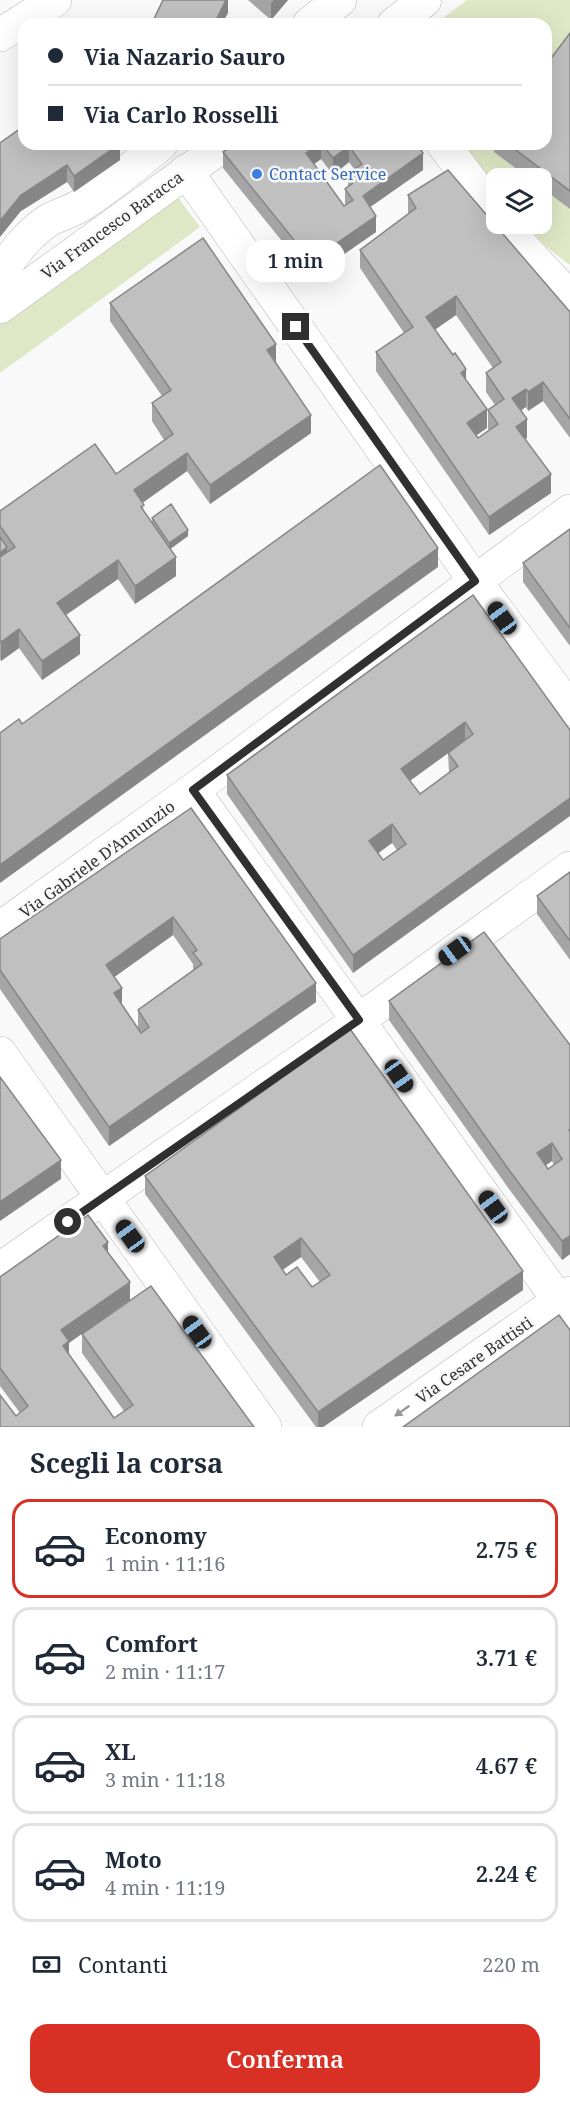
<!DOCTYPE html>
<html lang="it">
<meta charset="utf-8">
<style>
:root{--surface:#fff;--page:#f2f2f3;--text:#1f2937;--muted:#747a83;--line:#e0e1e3;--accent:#d93025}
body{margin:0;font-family:"Noto Serif",serif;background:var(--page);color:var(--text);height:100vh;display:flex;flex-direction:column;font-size:22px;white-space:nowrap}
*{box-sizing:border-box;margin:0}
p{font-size:20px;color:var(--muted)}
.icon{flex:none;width:33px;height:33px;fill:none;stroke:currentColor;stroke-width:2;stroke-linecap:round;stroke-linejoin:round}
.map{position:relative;height:1427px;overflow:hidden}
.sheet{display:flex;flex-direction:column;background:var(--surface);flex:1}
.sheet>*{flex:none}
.banner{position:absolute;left:18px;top:18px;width:534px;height:132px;border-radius:18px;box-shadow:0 6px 24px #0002;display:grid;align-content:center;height:132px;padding:0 30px;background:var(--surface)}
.controls{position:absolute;left:486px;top:168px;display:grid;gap:12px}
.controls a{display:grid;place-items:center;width:66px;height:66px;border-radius:12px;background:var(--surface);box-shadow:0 6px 24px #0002;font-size:30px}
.end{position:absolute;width:27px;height:27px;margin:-14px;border:8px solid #303031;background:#fff;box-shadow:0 0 0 3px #fff}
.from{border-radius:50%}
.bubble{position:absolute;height:42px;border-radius:18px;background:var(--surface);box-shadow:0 6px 24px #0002;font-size:20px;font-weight:600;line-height:42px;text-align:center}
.car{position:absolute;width:18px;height:36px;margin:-18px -9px;border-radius:8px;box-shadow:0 0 4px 2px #0007;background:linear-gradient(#222 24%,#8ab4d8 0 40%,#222 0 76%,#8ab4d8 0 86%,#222 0)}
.banner b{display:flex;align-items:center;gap:21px;height:57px;font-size:22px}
.banner b+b{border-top:2px solid var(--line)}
.banner i{width:15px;height:15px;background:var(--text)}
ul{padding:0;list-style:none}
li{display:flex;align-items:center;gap:18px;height:99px;margin:0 12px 9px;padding:0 18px;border:3px solid var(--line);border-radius:18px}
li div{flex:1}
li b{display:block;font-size:22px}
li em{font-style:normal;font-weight:600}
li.selected{border-color:var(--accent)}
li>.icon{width:54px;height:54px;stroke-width:1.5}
h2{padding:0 30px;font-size:27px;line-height:72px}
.pay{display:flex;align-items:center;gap:15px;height:66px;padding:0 30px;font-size:22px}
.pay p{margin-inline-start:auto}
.action{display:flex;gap:12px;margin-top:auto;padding:12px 30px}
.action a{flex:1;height:69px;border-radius:18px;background:var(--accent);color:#fff;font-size:24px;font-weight:600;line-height:69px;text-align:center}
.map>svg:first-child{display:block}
</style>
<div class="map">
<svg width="570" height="1427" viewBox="0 0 570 1427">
<rect width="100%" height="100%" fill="#f9f9fa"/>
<g fill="#dfe8c6">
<path d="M467 0H570V265L545 246 526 224H542V178H496V188L463 144H546V24H435Z"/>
<path d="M176 195 200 227 0 373V323Z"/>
</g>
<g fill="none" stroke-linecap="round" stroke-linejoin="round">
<g stroke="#bababb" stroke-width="34">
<g id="minor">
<path d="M309 24 340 0"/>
<path d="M394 24 425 0"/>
<path d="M0 35 55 0"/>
<path d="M443 144 496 214"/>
<path d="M186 171 475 581 570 709"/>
<path d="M504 224 517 241 570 298"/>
<path d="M0 276C11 255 29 233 49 220 60 214 73 211 83 204 111 185 136 165 161 144"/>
<path d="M0 307 225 144"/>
<path d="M193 790 570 1316"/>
<path d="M0 928 193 790 570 511"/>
<path d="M0 1053 265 1427"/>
<path d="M0 1269 359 1020 570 868"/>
<path d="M379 1427 570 1293"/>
</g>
</g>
<use href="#minor" stroke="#fff" stroke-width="33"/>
</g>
<g fill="#a5a5a6" fill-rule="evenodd">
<path d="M248 0H288L271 20Z"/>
<path d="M570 33V209L542 188V178H529L494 152V144H546Z"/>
<path d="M0 143 120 160 74 192 67 182 21 211Z"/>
<path d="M235 144H417L423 170 370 207 376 232 311 277 223 168V152ZM321 159 333 175 349 162 354 169 348 174V186L345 189V206H344L314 164Z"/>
<path d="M408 195 570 312V438L543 401 528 411 526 407 521 410 527 438 525 439 551 493 489 535 376 371V352L404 333 360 268V250L408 214ZM456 315 493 368 486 373V392L495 405 488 410V429L489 430 478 438 476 435 487 428 466 380 434 330Z"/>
<path d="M110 303 276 362 311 433 210 504 187 471 142 503 144 511 152 522V518L188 536 170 549 176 576 135 604 118 579 66 615 80 654 42 680 19 648 1 661 0 659V511L116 474 164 440 152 421V403L162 396 110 321Z"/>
<path d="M570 529V646L523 582V563Z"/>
<path d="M473 595 570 730 353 973 227 794V775ZM448 753 449 772 420 794 410 781ZM392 843 397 850 383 860 378 853Z"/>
<path d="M191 808 316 1002 109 1146 0 989V939ZM173 935 193 964V970L138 1010V1028L122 1004 114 977Z"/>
<path d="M570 872V960L537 914V896Z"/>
<path d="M389 1001 570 1045V1254L562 1260 509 1189 389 1020ZM552 1161 554 1165 548 1169 545 1166Z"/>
<path d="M145 1176 523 1290 323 1427H316L145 1194ZM301 1257 320 1282 312 1287 286 1275 282 1270Z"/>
<path d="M0 1277 69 1343V1354L114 1418 124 1411 82 1353V1334L254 1427 16 1416 20 1413 0 1386Z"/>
</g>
<g fill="#868687">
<path d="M226 0H228V13L222 24H214Z"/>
<path d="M274 0H288L271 20V3Z"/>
<path d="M120 144V160L74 192V176Z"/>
<path d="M319 144H321V159L306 170V153Z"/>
<path d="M349 146V162L333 175V158Z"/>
<path d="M423 153V170L363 212V196Z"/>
<path d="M67 165V182L21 211 0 237V221L21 195Z"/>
<path d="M376 216V232L311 277V261Z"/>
<path d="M456 296V315L426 336V317Z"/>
<path d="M276 344V362L267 350Z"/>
<path d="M466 369V388L461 373Z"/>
<path d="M543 382V401L528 411V392Z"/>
<path d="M526 389V407L512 416V398Z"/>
<path d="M487 409V428L467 442V423Z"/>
<path d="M311 415V433L210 504V485Z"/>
<path d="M527 419V438L516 445V427Z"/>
<path d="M187 453V471L134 509V490Z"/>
<path d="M551 474V493L489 535V517Z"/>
<path d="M188 530V536L169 550V543Z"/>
<path d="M7 547V554L0 560V553Z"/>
<path d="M438 548V567L0 883V865Z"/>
<path d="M176 557V576L135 604V586Z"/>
<path d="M118 560V579L57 621V603Z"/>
<path d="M19 629V648L1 661V642Z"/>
<path d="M80 635V654L42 680V661Z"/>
<path d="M465 722V741L401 787V769Z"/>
<path d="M570 798V816L353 973V955Z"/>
<path d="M392 824V843L369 860V841Z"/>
<path d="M173 917V935L106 983V965Z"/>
<path d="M316 983V1002L109 1146V1127Z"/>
<path d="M122 988V1007L114 993Z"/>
<path d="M552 1143V1161L537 1171V1153Z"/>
<path d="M61 1160V1179L0 1221V1202Z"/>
<path d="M570 1236V1254L562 1260V1241Z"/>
<path d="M301 1238V1257L274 1276V1257Z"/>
<path d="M108 1242V1261L103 1246Z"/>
<path d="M523 1271V1290L323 1427H318V1412Z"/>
<path d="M130 1282V1300L69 1343V1360L63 1364 61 1330Z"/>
</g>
<g fill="#c0c0c1" stroke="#868687" stroke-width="1.5" fill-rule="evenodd">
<path d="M163 0H226L214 24H150L153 21Z"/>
<path d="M570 33V191L508 144H546V65Z"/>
<path d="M24 126V144H119L74 176 67 165 21 195 0 221V143Z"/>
<path d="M235 144H319L306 153 344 206 353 200 345 189 353 183 348 174 362 164 349 146 333 158 322 144H417L423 153 363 196 376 216 311 261 223 152Z"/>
<path d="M448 170 570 312V419L543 382 528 392 526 389 512 398 527 419 516 427 551 474 489 517 376 352 413 327 360 250 416 208 408 195ZM456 296 501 362 486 373 504 399 488 410 498 424 478 438 467 423 487 409 461 373 466 369 455 353 453 355 426 317Z"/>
<path d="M203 238 276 344 267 350 311 415 210 485 187 453 134 490 144 505 141 507 176 557 135 586 118 560 57 603 80 635 42 661 19 629 1 642 0 640V557L15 547 0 526V511L95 444 116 474 173 434 152 403 171 390 110 303Z"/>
<path d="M380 465 438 548 0 865V733L19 719 22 724Z"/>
<path d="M171 504 188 530 169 543 152 518Z"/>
<path d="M570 529V628L523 563Z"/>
<path d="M0 537 7 547 0 553Z"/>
<path d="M473 595 570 730V798L353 955 227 775ZM465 722 473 734 448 753 458 766 420 794 401 769ZM392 824 406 844 383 860 369 841Z"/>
<path d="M191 808 316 983 109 1127 0 970V939ZM173 917 197 950 193 953 202 964 138 1010 149 1027 141 1033 114 993 122 988 106 965Z"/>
<path d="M570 872V941L537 896Z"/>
<path d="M484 932 570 1045V1130H569L570 1132V1236L562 1241 509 1170 389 1001ZM552 1143 562 1159 548 1169 537 1153Z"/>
<path d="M350 1029 523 1271 318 1412 145 1176ZM301 1238 330 1275 312 1287 297 1267 286 1275 274 1257Z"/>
<path d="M0 1077 61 1160 0 1202Z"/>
<path d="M88 1215 108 1242 103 1246 130 1282 61 1330 69 1341 63 1346 114 1418 133 1405 82 1334 151 1286 254 1427H0V1395L16 1416 28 1406 0 1368V1277Z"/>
<path d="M559 1315 570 1330V1427H403Z"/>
</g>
<defs><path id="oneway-solid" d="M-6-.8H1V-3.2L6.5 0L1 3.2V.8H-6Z" transform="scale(1.5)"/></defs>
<use fill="#989898" href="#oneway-solid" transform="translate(402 1411) rotate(145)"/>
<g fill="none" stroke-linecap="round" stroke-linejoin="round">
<path stroke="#303031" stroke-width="8" d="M68 1222 359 1020 193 790 475 581 296 327"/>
</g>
<circle fill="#3f7fe0" stroke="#f9f9fa" stroke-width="2" cx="257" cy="174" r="6"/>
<g text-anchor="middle" stroke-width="5" stroke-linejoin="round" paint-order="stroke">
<g font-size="16" fill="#366cbe" stroke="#f9f9fa" text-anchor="start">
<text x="269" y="180">Contact Service</text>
</g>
<g font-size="16" fill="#303031" stroke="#f9f9fa">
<text transform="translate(112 225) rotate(-36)" y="6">Via Francesco Baracca</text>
<text transform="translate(97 859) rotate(-36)" y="6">Via Gabriele D'Annunzio</text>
<text transform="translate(474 1360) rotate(-35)" y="6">Via Cesare Battisti</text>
</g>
</g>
</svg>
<div class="controls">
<a><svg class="icon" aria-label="layers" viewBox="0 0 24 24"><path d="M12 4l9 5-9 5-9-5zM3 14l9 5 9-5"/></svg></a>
</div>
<i class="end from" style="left:68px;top:1222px"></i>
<i class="end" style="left:296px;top:327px"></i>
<div class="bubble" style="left:246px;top:240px;width:99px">1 min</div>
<i class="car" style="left:502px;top:618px;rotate:324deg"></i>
<i class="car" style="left:455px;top:951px;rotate:234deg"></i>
<i class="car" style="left:399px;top:1076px;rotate:145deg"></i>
<i class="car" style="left:493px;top:1207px;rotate:324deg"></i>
<i class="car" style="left:130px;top:1236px;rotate:324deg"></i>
<i class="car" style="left:197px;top:1332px;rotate:324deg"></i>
<div class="banner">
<b><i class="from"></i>Via Nazario Sauro</b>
<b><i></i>Via Carlo Rosselli</b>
</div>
</div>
<section class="sheet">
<h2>Scegli la corsa</h2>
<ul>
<li class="selected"><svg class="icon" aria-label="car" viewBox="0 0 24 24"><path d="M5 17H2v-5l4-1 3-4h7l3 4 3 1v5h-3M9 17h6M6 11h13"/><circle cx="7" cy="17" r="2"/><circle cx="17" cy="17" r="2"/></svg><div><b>Economy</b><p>1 min · 11:16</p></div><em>2.75 €</em></li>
<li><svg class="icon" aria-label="car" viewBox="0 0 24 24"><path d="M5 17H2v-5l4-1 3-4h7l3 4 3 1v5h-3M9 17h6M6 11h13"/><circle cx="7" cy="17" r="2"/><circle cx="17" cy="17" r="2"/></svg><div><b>Comfort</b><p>2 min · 11:17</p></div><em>3.71 €</em></li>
<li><svg class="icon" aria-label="car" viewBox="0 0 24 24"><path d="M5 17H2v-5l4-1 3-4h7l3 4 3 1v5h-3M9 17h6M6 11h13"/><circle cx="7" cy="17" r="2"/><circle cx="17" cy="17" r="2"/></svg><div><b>XL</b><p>3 min · 11:18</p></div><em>4.67 €</em></li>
<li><svg class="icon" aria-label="car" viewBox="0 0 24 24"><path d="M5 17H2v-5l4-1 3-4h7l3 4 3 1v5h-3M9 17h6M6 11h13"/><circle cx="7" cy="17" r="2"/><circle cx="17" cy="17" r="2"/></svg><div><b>Moto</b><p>4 min · 11:19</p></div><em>2.24 €</em></li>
</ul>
<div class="pay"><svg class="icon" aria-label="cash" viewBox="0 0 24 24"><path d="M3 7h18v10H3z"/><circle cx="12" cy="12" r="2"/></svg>Contanti<p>220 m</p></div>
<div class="action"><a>Conferma</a></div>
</section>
